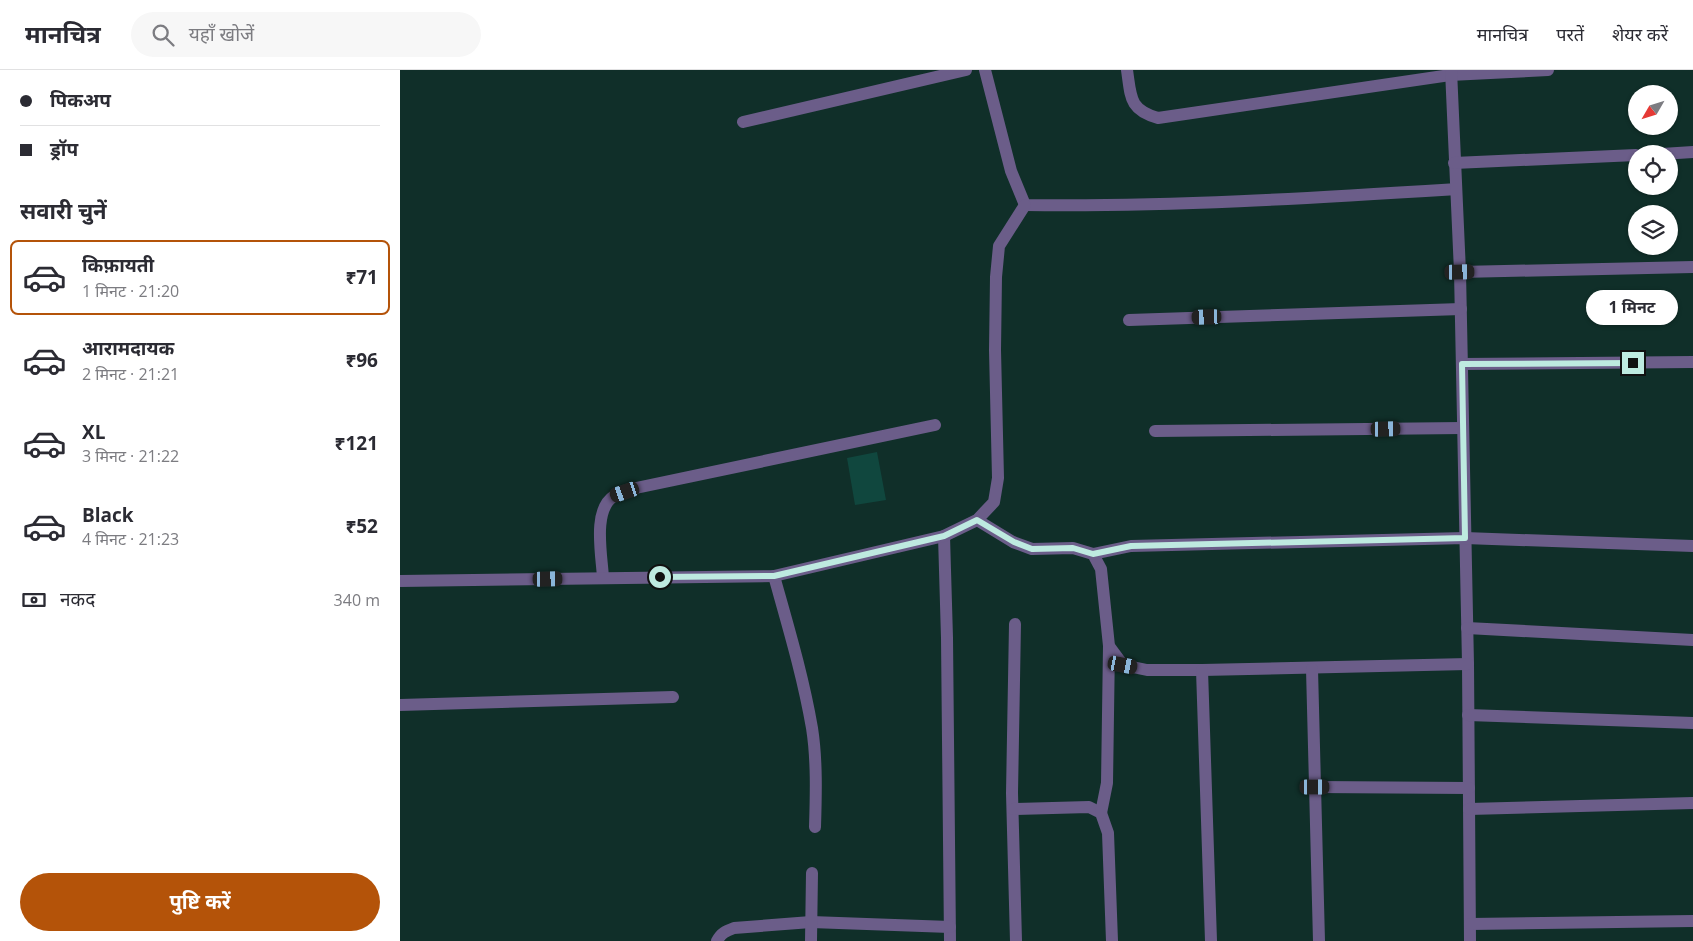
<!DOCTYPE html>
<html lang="hi">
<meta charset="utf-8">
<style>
:root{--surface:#fff;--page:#f7f7f7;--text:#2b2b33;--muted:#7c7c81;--line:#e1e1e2;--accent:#b45309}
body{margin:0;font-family:"Open Sans","Noto Sans Devanagari",sans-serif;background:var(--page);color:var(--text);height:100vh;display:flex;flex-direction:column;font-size:19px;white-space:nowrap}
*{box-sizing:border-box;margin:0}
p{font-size:16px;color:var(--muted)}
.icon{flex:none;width:28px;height:28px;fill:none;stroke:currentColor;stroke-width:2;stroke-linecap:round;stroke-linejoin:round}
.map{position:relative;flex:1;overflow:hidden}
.drawer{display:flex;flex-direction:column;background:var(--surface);width:400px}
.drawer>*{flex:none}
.guide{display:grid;align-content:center;height:110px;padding:0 20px;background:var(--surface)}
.needle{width:32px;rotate:231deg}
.controls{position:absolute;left:1228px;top:15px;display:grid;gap:10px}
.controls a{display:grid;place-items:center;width:50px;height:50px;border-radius:50%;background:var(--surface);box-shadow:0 1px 4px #0004;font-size:25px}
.end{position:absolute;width:22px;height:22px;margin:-11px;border:6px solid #beeae0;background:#111;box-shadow:0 0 0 2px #111}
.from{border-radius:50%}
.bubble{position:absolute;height:35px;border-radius:18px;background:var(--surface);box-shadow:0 1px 4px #0004;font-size:16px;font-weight:700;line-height:35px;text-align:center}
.car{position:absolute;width:15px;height:30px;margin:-15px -8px;border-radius:6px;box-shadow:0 0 4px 1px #0007;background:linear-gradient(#222 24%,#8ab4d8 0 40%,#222 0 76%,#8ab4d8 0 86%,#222 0)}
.guide b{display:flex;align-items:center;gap:18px;height:48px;font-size:19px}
.guide b+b{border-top:1px solid var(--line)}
.guide i{width:12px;height:12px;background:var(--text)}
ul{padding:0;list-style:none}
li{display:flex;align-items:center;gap:15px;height:75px;margin:0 10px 8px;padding:0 10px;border:2px solid transparent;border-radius:8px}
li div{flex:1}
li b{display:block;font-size:19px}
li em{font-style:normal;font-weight:700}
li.on{border-color:var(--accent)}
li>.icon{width:45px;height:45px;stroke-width:1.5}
h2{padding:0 20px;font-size:22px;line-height:60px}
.pay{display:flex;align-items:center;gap:12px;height:55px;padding:0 20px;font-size:19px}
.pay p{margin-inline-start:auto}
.primary-button{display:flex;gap:10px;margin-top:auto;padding:10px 20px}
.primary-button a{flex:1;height:58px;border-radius:30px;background:var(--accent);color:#fff;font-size:20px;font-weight:700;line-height:58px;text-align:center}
header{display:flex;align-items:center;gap:30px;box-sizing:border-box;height:70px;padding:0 25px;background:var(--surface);border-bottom:1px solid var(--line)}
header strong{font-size:24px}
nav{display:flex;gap:28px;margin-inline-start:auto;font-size:18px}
.search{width:350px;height:45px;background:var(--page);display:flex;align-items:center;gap:12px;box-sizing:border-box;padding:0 18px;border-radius:28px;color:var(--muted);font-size:19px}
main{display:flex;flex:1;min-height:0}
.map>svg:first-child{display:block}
</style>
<header>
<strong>मानचित्र</strong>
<div class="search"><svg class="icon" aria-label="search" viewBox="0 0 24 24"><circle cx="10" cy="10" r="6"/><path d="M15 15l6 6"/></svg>यहाँ खोजें</div>
<nav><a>मानचित्र</a><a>परतें</a><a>शेयर करें</a></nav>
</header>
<main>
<section class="drawer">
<div class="guide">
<b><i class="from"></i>पिकअप</b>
<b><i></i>ड्रॉप</b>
</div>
<h2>सवारी चुनें</h2>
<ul>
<li class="on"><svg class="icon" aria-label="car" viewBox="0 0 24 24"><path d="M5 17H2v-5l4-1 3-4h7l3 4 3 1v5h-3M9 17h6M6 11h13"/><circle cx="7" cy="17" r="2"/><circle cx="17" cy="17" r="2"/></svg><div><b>किफ़ायती</b><p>1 मिनट · 21:20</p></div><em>₹71</em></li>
<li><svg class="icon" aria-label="car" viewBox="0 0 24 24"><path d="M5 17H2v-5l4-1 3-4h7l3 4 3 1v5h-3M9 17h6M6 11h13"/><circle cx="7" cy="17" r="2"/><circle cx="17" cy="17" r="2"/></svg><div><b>आरामदायक</b><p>2 मिनट · 21:21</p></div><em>₹96</em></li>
<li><svg class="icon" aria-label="car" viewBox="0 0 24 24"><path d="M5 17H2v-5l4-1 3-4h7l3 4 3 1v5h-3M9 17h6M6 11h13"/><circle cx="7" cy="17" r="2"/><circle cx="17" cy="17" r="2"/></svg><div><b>XL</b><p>3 मिनट · 21:22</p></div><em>₹121</em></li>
<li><svg class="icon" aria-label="car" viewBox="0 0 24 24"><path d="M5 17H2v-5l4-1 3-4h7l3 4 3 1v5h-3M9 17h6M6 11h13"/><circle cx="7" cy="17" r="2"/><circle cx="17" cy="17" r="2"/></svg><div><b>Black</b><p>4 मिनट · 21:23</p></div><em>₹52</em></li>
</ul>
<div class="pay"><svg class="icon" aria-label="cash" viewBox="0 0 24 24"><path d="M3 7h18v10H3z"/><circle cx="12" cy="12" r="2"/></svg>नकद<p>340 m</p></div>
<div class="primary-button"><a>पुष्टि करें</a></div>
</section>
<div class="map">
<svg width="1293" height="871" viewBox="0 0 1293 871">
<rect width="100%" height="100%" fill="#102f29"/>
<path fill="#10473e" d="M477 382 486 430 455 435 447 388Z"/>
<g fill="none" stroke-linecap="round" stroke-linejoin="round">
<g stroke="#6b5d89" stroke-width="12">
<path d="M585 0 611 101 625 135C769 137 912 128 1056 119"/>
<path d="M727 0C731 27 729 40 758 48L1050 5 1148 0"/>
<path d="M1051 0 1060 202 1068 594 1070 871"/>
<path d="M343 52 566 0"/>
<path d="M1262 84 1293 82"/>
<path d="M1054 93 1236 85"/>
<path d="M1060 202 1293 197"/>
<path d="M729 250 1061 239"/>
<path d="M1062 294 1293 292"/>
<path d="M755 361 1063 358"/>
<path d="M577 450 613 472 632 479 673 478 693 484 701 499 709 576 723 595 747 600H802L1068 594"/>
<path d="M544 466 547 568 550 871"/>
<path d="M693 484 731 476 1065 468 1293 476"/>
<path d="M374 506C388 556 403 606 412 658 417 690 416 725 415 757"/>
<path d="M203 508C202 486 192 440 214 426 220 422 229 421 236 418L535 355"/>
<path d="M0 511 374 506 544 466 577 450 594 432 598 408 595 280 596 207 599 176 625 135"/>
<path d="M615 554 612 723 616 871"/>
<path d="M1067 558 1293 570"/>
<path d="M912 599 919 871"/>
<path d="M802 600 811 871"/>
<path d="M0 635 273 627"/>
<path d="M1068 645 1293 653"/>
<path d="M915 717 1069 718"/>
<path d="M613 739 689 737 701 743 708 763 712 871"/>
<path d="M1069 739 1293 733"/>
<path d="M701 743 707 713 709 576"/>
<path d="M1070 854 1293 851"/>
<path d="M317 871C321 863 326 861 334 858L411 852 550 857"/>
<path d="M411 871 412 803"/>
</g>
</g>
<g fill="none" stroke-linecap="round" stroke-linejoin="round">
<path stroke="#beeae0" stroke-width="6" d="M260 507 374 506 544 466 577 450 614 472 632 479 673 478 693 484 731 476 1065 468 1062 294 1233 293"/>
</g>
</svg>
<div class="controls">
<a><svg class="needle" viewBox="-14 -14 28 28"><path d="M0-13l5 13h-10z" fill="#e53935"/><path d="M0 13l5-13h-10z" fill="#7c7c81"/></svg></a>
<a><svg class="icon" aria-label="locate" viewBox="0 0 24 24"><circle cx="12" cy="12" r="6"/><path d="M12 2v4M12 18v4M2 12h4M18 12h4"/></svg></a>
<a><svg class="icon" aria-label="layers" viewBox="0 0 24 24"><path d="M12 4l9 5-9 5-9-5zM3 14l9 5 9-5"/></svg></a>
</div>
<i class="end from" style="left:260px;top:507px"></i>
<i class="end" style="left:1233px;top:293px"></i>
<div class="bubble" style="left:1186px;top:220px;width:92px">1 मिनट</div>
<i class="car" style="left:1060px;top:202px;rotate:89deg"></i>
<i class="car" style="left:807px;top:247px;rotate:268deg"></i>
<i class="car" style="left:986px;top:359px;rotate:89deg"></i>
<i class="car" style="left:225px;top:422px;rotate:251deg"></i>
<i class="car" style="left:148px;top:509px;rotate:89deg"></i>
<i class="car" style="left:723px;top:595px;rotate:101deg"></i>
<i class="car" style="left:915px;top:717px;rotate:90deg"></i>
</div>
</main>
